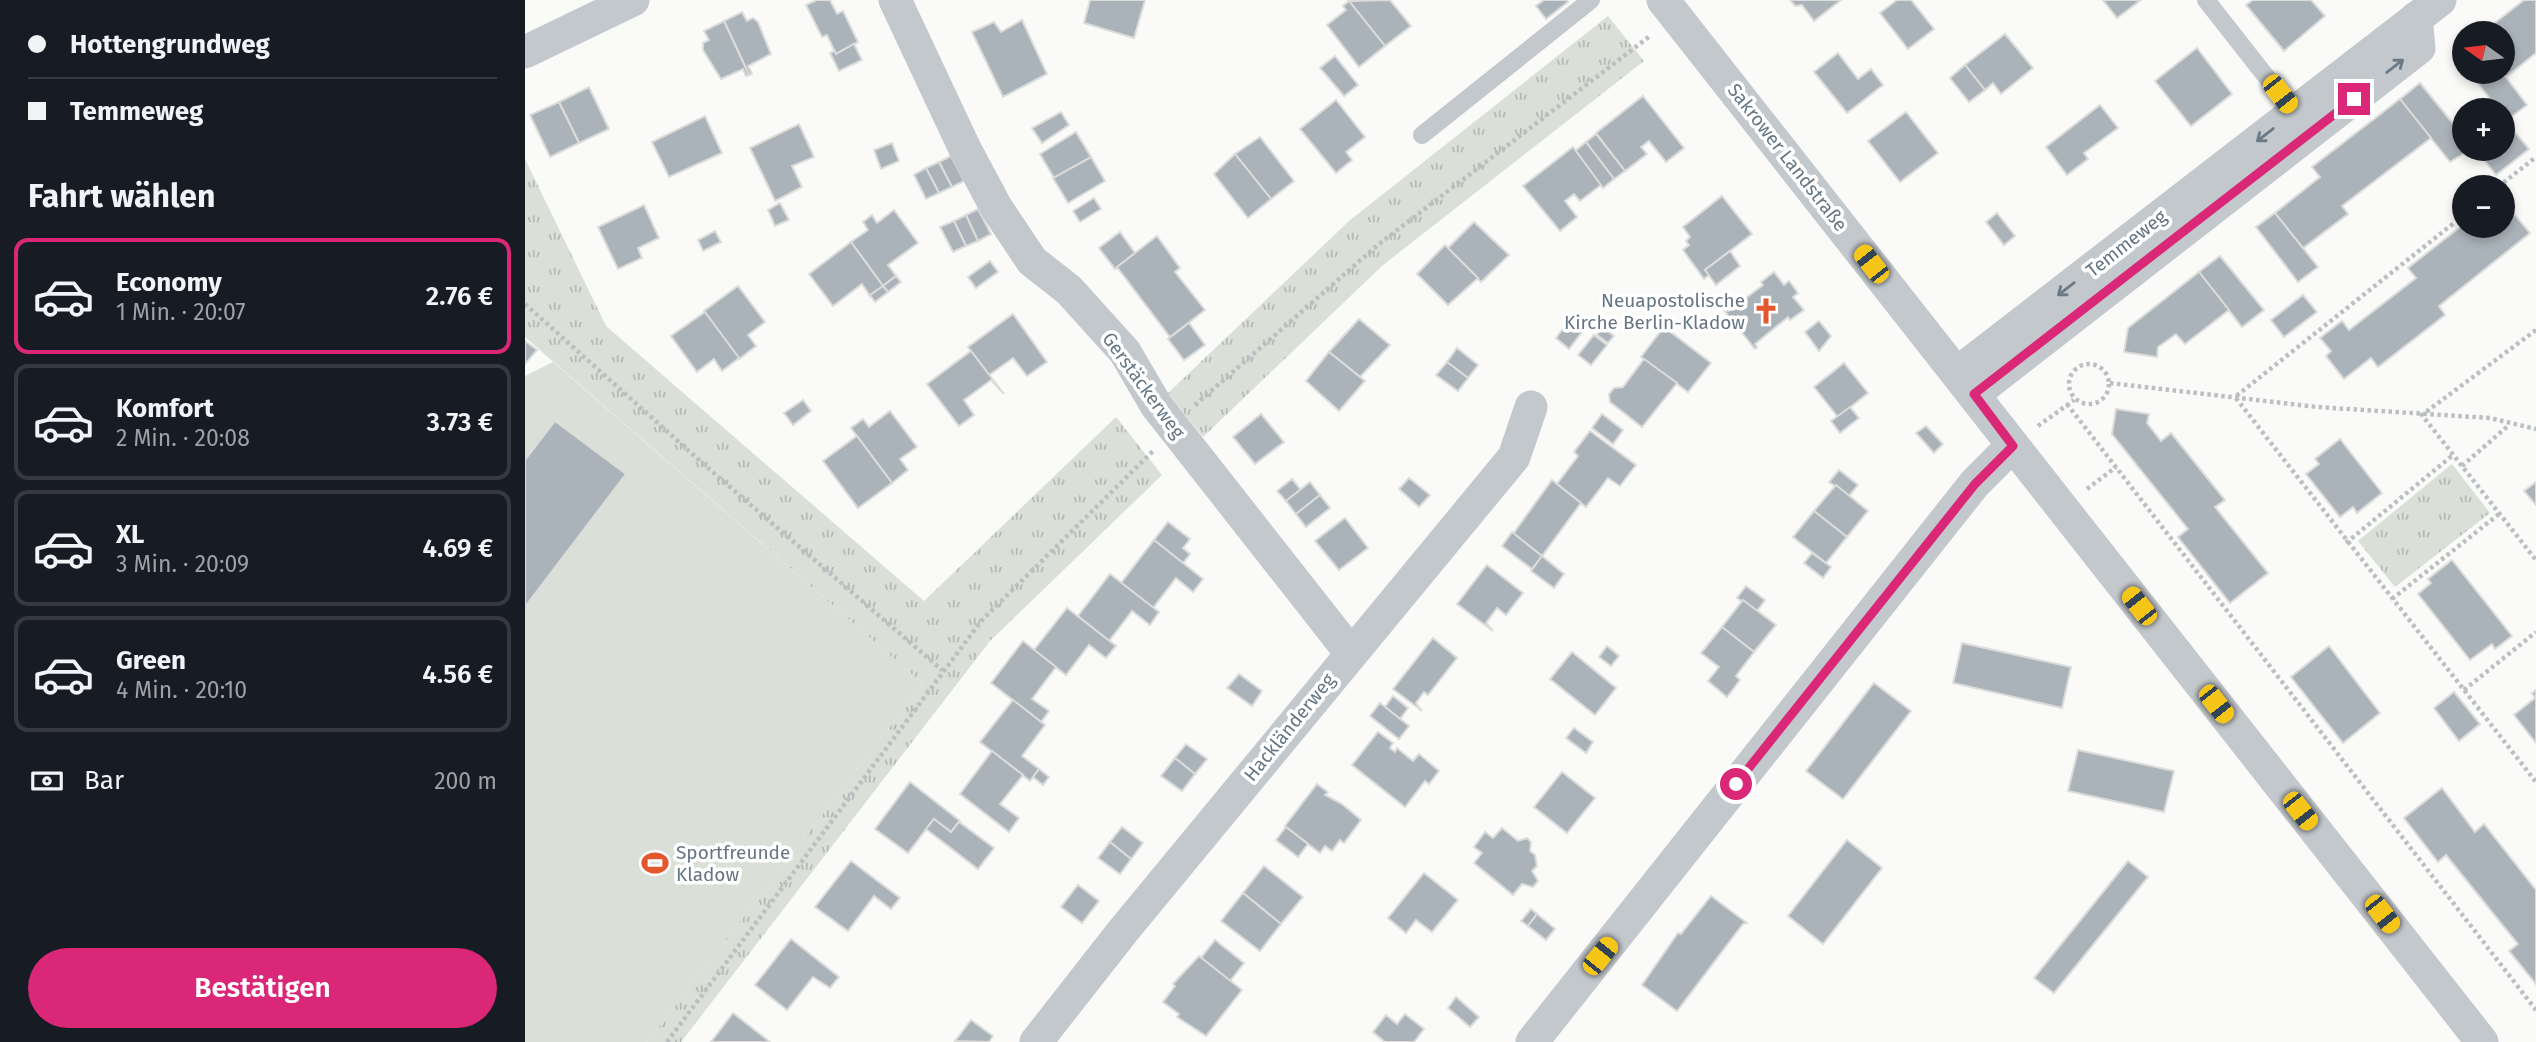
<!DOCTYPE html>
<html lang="de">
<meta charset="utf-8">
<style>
:root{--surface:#171b24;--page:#242831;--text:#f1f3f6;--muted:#9ea1a6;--line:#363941;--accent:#db2777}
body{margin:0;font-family:"Fira Sans",sans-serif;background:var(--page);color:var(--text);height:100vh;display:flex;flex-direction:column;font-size:26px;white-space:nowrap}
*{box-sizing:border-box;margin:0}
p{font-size:23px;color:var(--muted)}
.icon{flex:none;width:38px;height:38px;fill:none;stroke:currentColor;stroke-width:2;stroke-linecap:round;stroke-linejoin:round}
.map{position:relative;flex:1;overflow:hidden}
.panel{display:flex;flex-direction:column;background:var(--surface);width:525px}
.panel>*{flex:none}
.guide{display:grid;align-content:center;height:154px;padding:0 28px;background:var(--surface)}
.needle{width:46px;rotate:284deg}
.fabs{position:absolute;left:1927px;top:21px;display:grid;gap:14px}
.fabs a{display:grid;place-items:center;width:63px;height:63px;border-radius:50%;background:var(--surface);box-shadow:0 4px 10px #0003;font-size:35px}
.end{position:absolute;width:32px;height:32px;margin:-16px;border:9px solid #db2777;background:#fff;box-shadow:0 0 0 4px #fff}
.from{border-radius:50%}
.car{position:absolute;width:21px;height:42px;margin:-21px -10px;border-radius:9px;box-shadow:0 0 5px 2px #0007;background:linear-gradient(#f5c518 24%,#345 0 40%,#f5c518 0 76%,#345 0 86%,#f5c518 0)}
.guide b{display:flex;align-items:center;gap:24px;height:66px;font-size:26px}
.guide b+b{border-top:2px solid var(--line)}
.guide i{width:18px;height:18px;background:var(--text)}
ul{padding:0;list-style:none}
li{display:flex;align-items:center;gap:21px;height:116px;margin:0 14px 10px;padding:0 14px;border:4px solid var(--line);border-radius:14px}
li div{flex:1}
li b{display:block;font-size:26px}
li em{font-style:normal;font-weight:600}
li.current{border-color:var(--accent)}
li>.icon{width:63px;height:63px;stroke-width:1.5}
h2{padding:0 28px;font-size:32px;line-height:84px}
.pay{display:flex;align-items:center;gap:18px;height:77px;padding:0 28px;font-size:26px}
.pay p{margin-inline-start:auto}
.primary-button{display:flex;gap:14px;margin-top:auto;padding:14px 28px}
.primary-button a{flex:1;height:80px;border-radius:42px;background:var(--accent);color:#fff;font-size:28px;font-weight:600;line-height:80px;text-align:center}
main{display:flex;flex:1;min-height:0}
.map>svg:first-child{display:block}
</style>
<main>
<section class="panel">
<div class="guide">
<b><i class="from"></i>Hottengrundweg</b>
<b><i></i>Temmeweg</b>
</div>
<h2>Fahrt wählen</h2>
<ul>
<li class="current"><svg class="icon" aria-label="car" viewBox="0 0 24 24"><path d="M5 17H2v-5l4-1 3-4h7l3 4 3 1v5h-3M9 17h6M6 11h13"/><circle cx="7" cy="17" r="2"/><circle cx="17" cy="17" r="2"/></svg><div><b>Economy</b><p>1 Min. · 20:07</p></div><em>2.76 €</em></li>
<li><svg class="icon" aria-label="car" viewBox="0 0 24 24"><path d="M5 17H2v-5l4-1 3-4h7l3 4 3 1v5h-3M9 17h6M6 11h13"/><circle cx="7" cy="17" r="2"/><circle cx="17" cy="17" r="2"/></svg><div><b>Komfort</b><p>2 Min. · 20:08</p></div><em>3.73 €</em></li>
<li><svg class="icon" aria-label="car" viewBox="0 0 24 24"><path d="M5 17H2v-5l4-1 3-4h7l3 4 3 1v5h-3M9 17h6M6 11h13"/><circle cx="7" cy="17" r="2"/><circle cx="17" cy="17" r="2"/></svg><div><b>XL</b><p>3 Min. · 20:09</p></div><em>4.69 €</em></li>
<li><svg class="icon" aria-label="car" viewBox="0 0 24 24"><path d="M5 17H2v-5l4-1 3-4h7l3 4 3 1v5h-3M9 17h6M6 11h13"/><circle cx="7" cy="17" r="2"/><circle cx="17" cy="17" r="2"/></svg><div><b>Green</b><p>4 Min. · 20:10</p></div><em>4.56 €</em></li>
</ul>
<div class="pay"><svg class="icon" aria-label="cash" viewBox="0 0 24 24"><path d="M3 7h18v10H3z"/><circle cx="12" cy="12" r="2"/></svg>Bar<p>200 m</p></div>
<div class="primary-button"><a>Bestätigen</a></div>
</section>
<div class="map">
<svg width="2011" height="1042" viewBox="0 0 2011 1042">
<defs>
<pattern id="park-tufts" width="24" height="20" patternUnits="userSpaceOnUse" patternTransform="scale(1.75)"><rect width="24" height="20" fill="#dadfd7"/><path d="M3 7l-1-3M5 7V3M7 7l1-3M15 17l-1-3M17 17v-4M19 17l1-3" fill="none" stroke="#b4b9b4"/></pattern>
</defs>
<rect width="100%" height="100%" fill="#fafaf8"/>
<path fill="#dadfd7" d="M28 362 398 684 122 1042H0V376Z"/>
<g fill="url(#park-tufts)">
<path d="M1083 16 1119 61 858 265 678 437 643 393 824 221Z"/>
<path d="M0 159 81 326 399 601 591 417 637 475 465 641 156 1042H122L398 684 0 337Z"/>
<path d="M1927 464 1965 513 1870 587 1833 541Z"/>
</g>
<g fill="#aab3b9" stroke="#dcdcda" stroke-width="2">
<path d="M292 0H305L312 14 318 11 333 42 311 54 302 35 297 37 281 5Z"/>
<path d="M565 0H620L609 38 559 23Z"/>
<path d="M865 0 886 26 860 46 824 1Z"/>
<path d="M1019 0H1042L1043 2 1021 19 1011 6Z"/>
<path d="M1265 0H1316L1289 21 1277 5 1270 6Z"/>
<path d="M1372 0H1386L1409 29 1383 49 1355 13Z"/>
<path d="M1578 0H1616L1592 18Z"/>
<path d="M1728 0H1786L1800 16 1759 51 1721 5Z"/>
<path d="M1999 0H2011V53L1981 77 1977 72 1978 33H1957Z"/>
<path d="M824 1 860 46 834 67 802 25 821 10 818 6Z"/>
<path d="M217 12 222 21 228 18 233 22 246 54 223 66 227 74 224 75 199 21Z"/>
<path d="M497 20 522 74 478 97 447 32 469 22 476 32Z"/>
<path d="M199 21 224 75 221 76 218 69 196 79 178 50V43L184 40 179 31Z"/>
<path d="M1480 34 1508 68 1476 94 1468 83 1460 90 1440 65Z"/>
<path d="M329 44 337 60 314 71 305 53 310 51 311 54Z"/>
<path d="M1672 48 1707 94 1666 126 1630 81Z"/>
<path d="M1313 53 1333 79 1346 69 1358 85 1322 113 1289 72Z"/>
<path d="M810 56 833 85 819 96 795 68Z"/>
<path d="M1440 65 1460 90 1444 102 1425 78Z"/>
<path d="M1944 72H1977L2002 105 1982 120 1978 110H1974Z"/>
<path d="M1895 83 1939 137V149H1946L1925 162 1875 99Z"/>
<path d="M64 87 84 129 54 143 34 102Z"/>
<path d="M1118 96 1159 148 1141 162 1124 141 1116 147 1122 154 1100 171 1071 133Z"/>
<path d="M1875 99 1906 138 1817 206 1823 214 1778 248 1750 213 1795 177 1787 167Z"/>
<path d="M811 100 840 137 821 152 827 160 811 173 775 129Z"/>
<path d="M34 102 54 143 25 157 5 115Z"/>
<path d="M1575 105 1593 128 1559 153 1563 159 1542 175 1521 147Z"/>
<path d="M536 112 544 125 517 143 507 128Z"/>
<path d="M1381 112 1413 153 1375 182 1343 141Z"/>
<path d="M180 116 197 153 144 177 127 142Z"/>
<path d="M274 124 289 157 267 166 277 187 250 201 225 148Z"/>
<path d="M1988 130 2004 149 1971 175 1956 156 1965 149H1978V139Z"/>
<path d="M551 132 566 157 529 178 515 154Z"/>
<path d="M1071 134 1100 171 1089 179 1061 142Z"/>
<path d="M735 137 769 181 746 199 710 154Z"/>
<path d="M1061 142 1089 179 1078 188 1050 151Z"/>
<path d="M367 143 374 161 356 169 349 150Z"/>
<path d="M1048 147 1076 185 1055 201 1049 194 1040 201 1052 217 1035 231 998 186Z"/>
<path d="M710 154 746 199 723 218 689 174Z"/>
<path d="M426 156 439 181 427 187 414 162Z"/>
<path d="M566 157 580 181 543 203 528 178Z"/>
<path d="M414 162 427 187 414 193 401 168Z"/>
<path d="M401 168 414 193 401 199 389 175Z"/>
<path d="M1197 196 1227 234 1180 270 1184 275 1179 279 1158 250 1164 245 1161 241 1165 237 1158 227Z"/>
<path d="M569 198 576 209 555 222 548 211Z"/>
<path d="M255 203 264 220 250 226 243 210Z"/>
<path d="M119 205 134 238 113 248 117 258 93 269 73 227Z"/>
<path d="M1978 208 1981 213 1985 209 2005 233 1914 306 1920 315 1853 367 1846 358 1819 379 1801 356 1806 351 1795 338 1817 321 1824 330 1891 278 1883 268 1939 224 1978 226Z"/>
<path d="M453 209 466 234 453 241 441 215Z"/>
<path d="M369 210 393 243 363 265 371 276 358 286 326 242 343 230 338 222 347 215 352 223Z"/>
<path d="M1472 213 1490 236 1479 245 1461 222Z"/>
<path d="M1750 213 1793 267 1773 282 1731 227Z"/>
<path d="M441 215 453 241 441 246 429 221Z"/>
<path d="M429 221 441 246 428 252 415 227Z"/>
<path d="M949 222 984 255 956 282 923 248Z"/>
<path d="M190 231 196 242 178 251 173 240Z"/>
<path d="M595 232 610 253 590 269 574 248Z"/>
<path d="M632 236 655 268 650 272 680 310 645 337 592 267Z"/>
<path d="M326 242 358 286 345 296 337 284 308 306 284 274Z"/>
<path d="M920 245 953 278 923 305 892 274Z"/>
<path d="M1205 251 1215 266 1191 285 1180 270Z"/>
<path d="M1695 256 1739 310 1717 327 1674 272Z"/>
<path d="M465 261 473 272 451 288 443 277Z"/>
<path d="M1249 272 1259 285 1264 281 1273 293 1268 297 1279 310 1265 320 1263 317 1230 344 1232 347 1230 349 1199 310 1204 311 1238 285 1236 282Z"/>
<path d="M1674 272 1704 310 1660 344 1651 334 1633 347 1632 357 1599 352 1603 328Z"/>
<path d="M371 276 376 282 363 292 358 286Z"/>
<path d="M213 286 240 322 223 335 231 346 214 359 179 311Z"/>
<path d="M358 286 363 292 350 302 345 295Z"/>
<path d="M1778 295 1792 312 1759 337 1746 320Z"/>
<path d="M180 312 214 358 197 371 189 359 172 372 146 336Z"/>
<path d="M488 314 522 362 502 376 488 358 464 375 443 347Z"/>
<path d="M1046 318 1060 328 1044 349 1031 338Z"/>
<path d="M834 319 865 345 835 377 804 352Z"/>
<path d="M1294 321 1306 336 1294 351 1280 332Z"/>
<path d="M664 323 680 345 659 360 643 339Z"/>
<path d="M1077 327 1089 336 1083 343 1072 335Z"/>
<path d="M1139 327 1186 363 1163 392 1116 357Z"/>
<path d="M1069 335 1082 345 1066 365 1053 355Z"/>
<path d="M0 341 12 350 0 364Z"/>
<path d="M932 348 953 365 943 378 922 362Z"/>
<path d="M446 351 479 394 466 380 439 400 449 415 434 426 402 384Z"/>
<path d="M804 352 840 381 814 411 781 381Z"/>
<path d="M1119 359 1152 383 1117 427 1085 402 1084 394 1089 388 1098 387Z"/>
<path d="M922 362 943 378 933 391 911 375Z"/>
<path d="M1319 363 1343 393 1313 417 1289 387Z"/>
<path d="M278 400 286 411 268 425 259 413Z"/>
<path d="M1325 407 1334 418 1315 433 1306 421Z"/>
<path d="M1591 409 1624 414 1622 423 1636 441 1646 433 1700 500 1690 507 1743 573 1705 603 1653 537 1663 529 1587 434Z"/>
<path d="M365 411 392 447 375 459 383 470 367 483 326 428 338 419 344 427Z"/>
<path d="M736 414 759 442 730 464 708 437Z"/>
<path d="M1077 414 1098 430 1088 444 1067 428Z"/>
<path d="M30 421 101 474 0 607V460Z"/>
<path d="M1401 426 1418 444 1409 453 1391 433Z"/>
<path d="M1065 431 1111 465 1095 486 1083 478 1061 507 1032 484 1053 456 1049 452Z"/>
<path d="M332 436 367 483 333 508 298 461Z"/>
<path d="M1815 439 1857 493 1832 513 1828 507 1815 517 1781 474 1794 464 1790 459Z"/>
<path d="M1314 470 1333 485 1324 496 1304 482Z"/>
<path d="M884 478 905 495 894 507 874 489Z"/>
<path d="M767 479 776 490 761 501 752 491Z"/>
<path d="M1027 480 1056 503 1017 556 988 534Z"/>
<path d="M785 482 795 495 771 514 761 501Z"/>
<path d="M2011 482V505L1999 491Z"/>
<path d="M1311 485 1343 511 1322 537 1289 511Z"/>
<path d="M795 495 805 508 781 527 771 514Z"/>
<path d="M1289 511 1322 537 1301 563 1268 537Z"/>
<path d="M820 518 843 548 814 570 790 541Z"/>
<path d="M643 522 665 539 658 548 665 554 658 563 629 540Z"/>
<path d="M987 532 1017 556 1007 569 977 546Z"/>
<path d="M629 540 678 579 668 592 651 578 628 608 596 583Z"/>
<path d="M1287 553 1306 567 1298 578 1279 563Z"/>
<path d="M1017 556 1039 574 1029 588 1006 571Z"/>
<path d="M1927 560 1987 636 1970 649 1967 644 1945 660 1893 594 1906 583 1903 579Z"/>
<path d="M962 565 998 593 981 615 972 608 961 623 968 631 932 604Z"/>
<path d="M585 574 634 612 625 625 607 611 584 641 553 616Z"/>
<path d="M1221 586 1240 600 1232 611 1212 598Z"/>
<path d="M1218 600 1251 625 1229 652 1197 627Z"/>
<path d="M542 608 591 646 581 658 564 645 541 675 509 650Z"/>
<path d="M1197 627 1229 652 1211 676 1215 680 1202 697 1183 681 1194 667 1176 653Z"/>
<path d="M908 638 932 658 903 695 899 692 891 703 897 711 868 689Z"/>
<path d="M498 641 531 667 507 699 524 711 516 722 466 683Z"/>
<path d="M1437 643 1546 667 1537 708 1428 683Z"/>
<path d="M1082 646 1094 656 1086 666 1074 657Z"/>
<path d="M1804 646 1855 713 1818 743 1766 677Z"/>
<path d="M1047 652 1091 688 1070 715 1025 679Z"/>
<path d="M714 674 737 691 727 706 702 688Z"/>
<path d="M1349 683 1386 711 1318 799 1281 771Z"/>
<path d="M2011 690V743L1989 715 2010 698 2007 693Z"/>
<path d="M1929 692 1955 724 1934 741 1909 708Z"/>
<path d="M868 696 883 708 875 719 860 707Z"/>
<path d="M488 700 520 725 497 756 514 769 505 781 455 742Z"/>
<path d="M855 703 884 726 874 739 845 716Z"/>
<path d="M1049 728 1068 742 1061 753 1041 738Z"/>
<path d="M853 732 868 743 865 748 870 752 872 748 888 761 894 754 914 771 904 784 900 781 880 807 827 765Z"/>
<path d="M661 744 682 759 670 774 650 758Z"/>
<path d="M1553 750 1649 771 1639 812 1543 791Z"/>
<path d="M467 751 498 775 475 804 494 818 484 832 435 794Z"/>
<path d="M650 758 670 774 657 791 636 776Z"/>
<path d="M514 769 524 777 518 785 508 777Z"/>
<path d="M1037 772 1070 798 1042 833 1009 807Z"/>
<path d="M385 782 435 821 426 832 409 819 383 853 350 829Z"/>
<path d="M792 784 803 792 800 795 817 804 836 820 819 843 815 840 807 851 800 846 795 853 760 826Z"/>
<path d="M1917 788 1950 832 1959 824 2011 890V984L1984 951 1993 944 1921 855 1913 862 1879 818Z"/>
<path d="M409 819 426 832 434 822 469 848 453 869 401 829Z"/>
<path d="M597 827 618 843 606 859 585 842Z"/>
<path d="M761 827 783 844 773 857 751 840Z"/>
<path d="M977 828 993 841 1002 838 1006 842 1005 851 1010 855 1012 866 1007 871 1013 881 1008 887 997 884 988 895 949 863 957 853 949 847 960 832 968 838Z"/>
<path d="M1322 840 1357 868 1298 944 1263 916Z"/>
<path d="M585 842 606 859 595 874 573 858Z"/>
<path d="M326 861 375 898 366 909 349 896 323 931 290 907Z"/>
<path d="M1603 861 1623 877 1529 993 1509 978Z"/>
<path d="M739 866 778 897 756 924 718 893Z"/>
<path d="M899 873 933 900 907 932 891 920 881 933 863 918Z"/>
<path d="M553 885 574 901 557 923 536 907Z"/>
<path d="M718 893 756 924 735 951 696 921Z"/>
<path d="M1186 896 1222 923 1218 924 1152 1011 1117 985 1153 933 1156 934Z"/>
<path d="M1006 909 1012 914 1003 926 996 921Z"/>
<path d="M1012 914 1030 929 1021 940 1003 926Z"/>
<path d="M266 939 314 977 305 988 288 977 262 1010 230 985Z"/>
<path d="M690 940 719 963 705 981 676 958Z"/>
<path d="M674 956 717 990 681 1036 652 1017 654 1014 638 1002 650 986 648 984Z"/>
<path d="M931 997 954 1017 945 1027 923 1008Z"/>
<path d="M208 1013 245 1042H186Z"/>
<path d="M880 1014 899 1029 889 1042H860L848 1032 861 1015 872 1024Z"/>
<path d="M446 1020 468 1036 464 1042 430 1041Z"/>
</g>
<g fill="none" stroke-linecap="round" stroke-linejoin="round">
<g stroke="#bbbfc2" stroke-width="4.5" stroke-dasharray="3.5 3.5" stroke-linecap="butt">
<path d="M1973 187 2011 157"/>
<path d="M1939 215 1710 397 2011 782"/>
<path d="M0 304 183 468 417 670"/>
<path d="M2011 330 1897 415 2011 560"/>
<circle cx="1564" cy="384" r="20"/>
<path d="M1585 383 1792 407 1965 418 2011 429"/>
<path d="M1542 404 2011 1010"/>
<path d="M670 405 854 244 1125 36"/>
<path d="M1513 426 1549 400"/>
<path d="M1937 466 1984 425"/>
<path d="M1562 489 1591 467"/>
<path d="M1821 543 1928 455"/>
<path d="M1867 599 1974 514"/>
<path d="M1939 690 2011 632"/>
<path d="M142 1042 457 620 629 450"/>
</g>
<g stroke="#c3c8cc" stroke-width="18">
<path d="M1681 0 1772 116"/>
<path d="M897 135 1066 0"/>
</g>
<g stroke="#c3c8cc" stroke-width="33">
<path d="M370 0 440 149 471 207 507 261 544 290 600 352 631 405 825 652"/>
<path d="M1138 0 1957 1042"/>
<path d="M0 52 108 0"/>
<path d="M1432 373 1915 0"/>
<path d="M1449 394 1894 48 1891 18"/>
<path d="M511 1042 598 931 989 457 1006 407"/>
<path d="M1007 1042 1450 483 1487 446"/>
</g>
</g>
<defs><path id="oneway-shaft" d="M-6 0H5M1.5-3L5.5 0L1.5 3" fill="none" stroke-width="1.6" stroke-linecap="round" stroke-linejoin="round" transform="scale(1.75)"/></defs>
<g stroke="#6a7a87">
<use href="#oneway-shaft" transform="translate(1870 66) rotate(-38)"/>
<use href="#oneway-shaft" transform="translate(1740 135) rotate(142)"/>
<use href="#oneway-shaft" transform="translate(1541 289) rotate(142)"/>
</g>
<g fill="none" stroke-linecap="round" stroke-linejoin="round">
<path stroke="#db2777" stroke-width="9" d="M1211 784 1450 484 1488 446 1449 394 1829 99"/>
</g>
<defs>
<g id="church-bare" transform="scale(2.1)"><path d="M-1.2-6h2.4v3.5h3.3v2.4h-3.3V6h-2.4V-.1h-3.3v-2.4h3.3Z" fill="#e4572e" stroke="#fff" stroke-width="2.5" paint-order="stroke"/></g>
<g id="stadium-bare" transform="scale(2.1)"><path d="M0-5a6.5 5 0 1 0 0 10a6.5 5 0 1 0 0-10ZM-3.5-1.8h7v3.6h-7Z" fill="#e4572e" stroke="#fff" stroke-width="2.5" paint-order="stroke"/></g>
</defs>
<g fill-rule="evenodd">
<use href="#church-bare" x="1241" y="311"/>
<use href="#stadium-bare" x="130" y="863"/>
</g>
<g text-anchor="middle" stroke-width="7" stroke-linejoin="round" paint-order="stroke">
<g font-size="19" fill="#657683" stroke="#fff">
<text transform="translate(1263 157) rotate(52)" y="7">Sakrower Landstraße</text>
<text transform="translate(1601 243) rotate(-38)" y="7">Temmeweg</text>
<text transform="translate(619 385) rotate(54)" y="7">Gerstäckerweg</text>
<text transform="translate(764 727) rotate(-51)" y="7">Hackländerweg</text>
</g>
<g font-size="19" fill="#657683" stroke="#fff" text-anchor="end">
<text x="1220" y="307">Neuapostolische<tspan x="1220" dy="22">Kirche Berlin-Kladow</tspan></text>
<text x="151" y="859" text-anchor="start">Sportfreunde<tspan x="151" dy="22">Kladow</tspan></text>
</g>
</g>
</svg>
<div class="fabs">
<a><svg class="needle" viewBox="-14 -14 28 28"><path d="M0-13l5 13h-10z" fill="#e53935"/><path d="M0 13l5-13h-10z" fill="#9ea1a6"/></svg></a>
<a>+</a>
<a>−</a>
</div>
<i class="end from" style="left:1211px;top:784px"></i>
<i class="end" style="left:1829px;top:99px"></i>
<i class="car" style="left:1755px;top:94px;rotate:142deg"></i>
<i class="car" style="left:1346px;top:264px;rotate:322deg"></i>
<i class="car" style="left:1614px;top:606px;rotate:322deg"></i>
<i class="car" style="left:1691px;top:704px;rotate:142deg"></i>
<i class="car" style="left:1775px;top:811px;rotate:142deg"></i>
<i class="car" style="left:1857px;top:914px;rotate:142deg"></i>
<i class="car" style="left:1075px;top:956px;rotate:39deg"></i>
</div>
</main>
